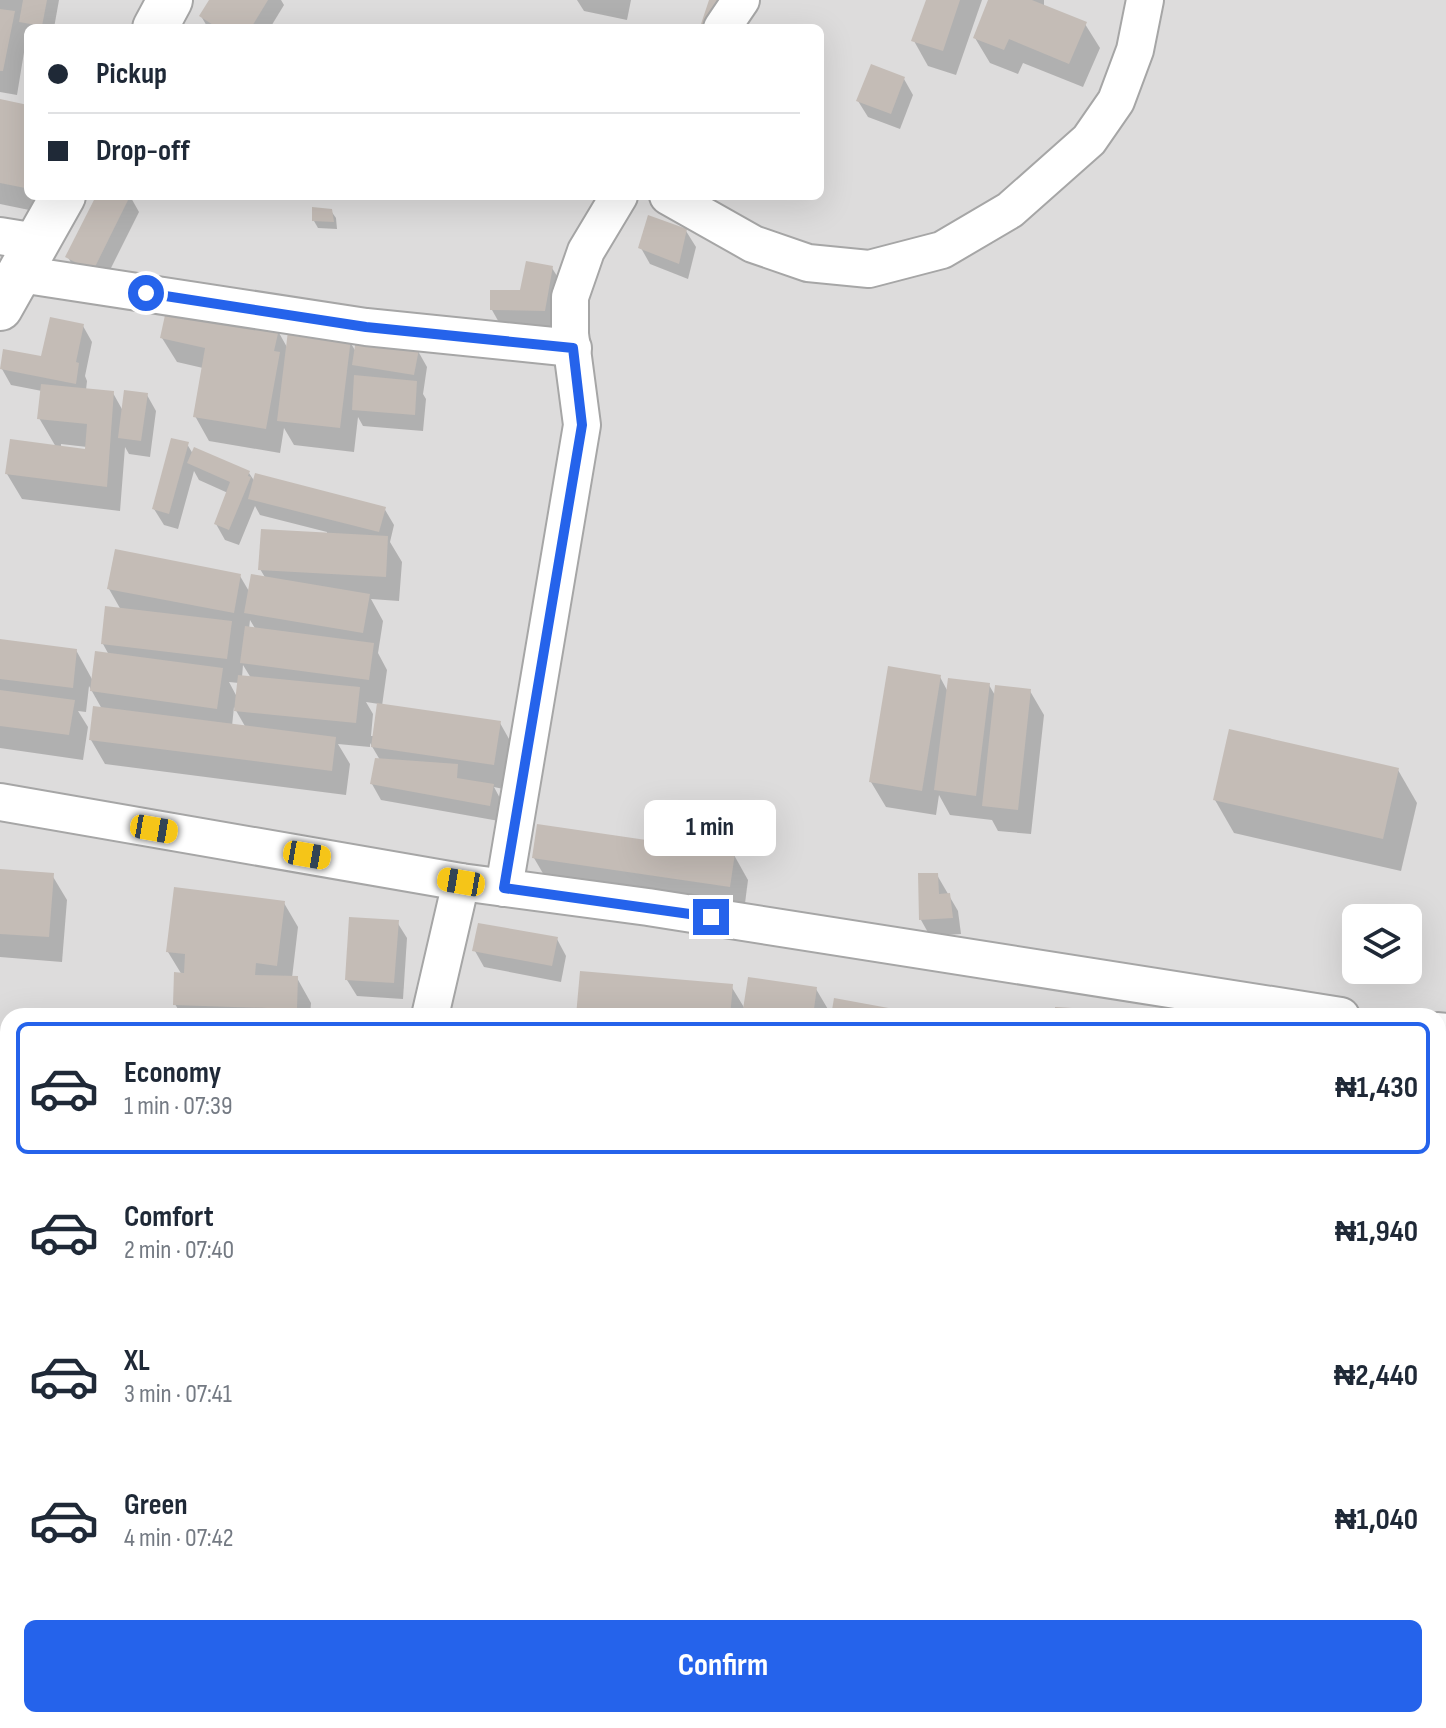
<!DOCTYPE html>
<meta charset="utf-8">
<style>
:root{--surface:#fff;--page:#f6f6f7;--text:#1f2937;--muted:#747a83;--line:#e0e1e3;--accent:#2563eb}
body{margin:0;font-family:"Sofia Sans Condensed",sans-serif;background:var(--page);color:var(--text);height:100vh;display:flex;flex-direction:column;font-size:30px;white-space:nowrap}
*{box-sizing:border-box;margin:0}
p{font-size:26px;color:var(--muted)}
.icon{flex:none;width:44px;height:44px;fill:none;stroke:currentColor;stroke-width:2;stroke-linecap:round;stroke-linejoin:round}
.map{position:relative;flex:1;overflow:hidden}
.drawer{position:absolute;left:0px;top:1008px;width:1446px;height:720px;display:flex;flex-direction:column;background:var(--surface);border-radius:24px 24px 0 0;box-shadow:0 8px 32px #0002}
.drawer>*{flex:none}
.banner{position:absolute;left:24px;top:24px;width:800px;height:176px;border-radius:12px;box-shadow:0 8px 32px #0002;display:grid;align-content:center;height:176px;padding:0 24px;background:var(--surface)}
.controls{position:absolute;left:1342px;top:904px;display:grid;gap:16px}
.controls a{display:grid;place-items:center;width:80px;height:80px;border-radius:12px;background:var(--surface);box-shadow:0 8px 32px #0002;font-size:40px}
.end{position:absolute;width:36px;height:36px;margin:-18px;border:10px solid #2563eb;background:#fff;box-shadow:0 0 0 4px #fff}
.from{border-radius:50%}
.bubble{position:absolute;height:56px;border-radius:12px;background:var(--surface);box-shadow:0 8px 32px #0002;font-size:26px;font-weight:700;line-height:56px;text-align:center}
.car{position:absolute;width:24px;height:48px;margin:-24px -12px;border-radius:10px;box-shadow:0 0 6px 2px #0007;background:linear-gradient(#f5c518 24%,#345 0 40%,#f5c518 0 76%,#345 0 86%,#f5c518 0)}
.banner b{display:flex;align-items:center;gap:28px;height:76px;font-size:30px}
.banner b+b{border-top:2px solid var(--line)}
.banner i{width:20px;height:20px;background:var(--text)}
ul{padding:14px 0 0;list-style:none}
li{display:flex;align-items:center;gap:24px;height:132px;margin:0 16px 12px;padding:0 8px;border:4px solid transparent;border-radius:12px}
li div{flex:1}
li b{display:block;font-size:30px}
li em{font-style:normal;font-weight:700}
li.active{border-color:var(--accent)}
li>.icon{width:72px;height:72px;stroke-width:1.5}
.primary-button{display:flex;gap:16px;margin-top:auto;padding:16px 24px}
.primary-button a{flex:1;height:92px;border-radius:12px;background:var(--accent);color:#fff;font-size:32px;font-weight:700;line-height:92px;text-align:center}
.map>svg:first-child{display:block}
</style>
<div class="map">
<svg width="1446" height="1728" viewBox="0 0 1446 1728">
<rect width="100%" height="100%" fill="#efede6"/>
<g fill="#dddcdc" fill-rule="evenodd">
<path d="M0 0H1446V1637L1438 1636V1016H8V1379L0 1377ZM28 28H820V196H28ZM1356 918H1408V970H1356Z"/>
<path d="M0 1464 8 1465V1720H1425L1446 1723V1728H0Z"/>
</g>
<path fill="#89dabd" d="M139 1720H512L511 1728H138Z"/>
<g fill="#0003" fill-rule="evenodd">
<path d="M0 0H59L54 28H28L17 95 0 92Z"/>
<path d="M211 0H281L284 5 270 28H208L201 16Z"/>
<path d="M577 0H631L627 20 584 11Z"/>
<path d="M928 0H982L956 75 928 66 914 41Z"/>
<path d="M990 0H1044V7L1085 24 1100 48 1083 87 1023 63 1018 74 990 63 975 38Z"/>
<path d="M904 79 913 95 900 129 868 117 858 101Z"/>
<path d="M0 101 28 107V196H42L39 212 0 204Z"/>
<path d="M98 196H130L139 212 102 286 77 274 68 257Z"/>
<path d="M402 196H458V200Z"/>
<path d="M331 211 336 218 337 229 318 228 314 221Z"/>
<path d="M686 231 696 247 688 279 650 264 641 248Z"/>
<path d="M552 268 562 284 553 327 501 326 492 310Z"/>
<path d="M83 326 92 342 85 376 87 381 86 390 113 393 123 411 147 395 156 411 150 457 129 454 125 447 120 511 22 499 7 474 56 447 39 418 42 391 11 385 2 369 43 358ZM61 444 87 447V451L61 448Z"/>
<path d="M278 331 288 349 349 340 356 352 418 351 427 367 423 394 426 399 423 431 363 426 358 417 354 452 294 445 284 428 280 453 209 441 195 416 203 368 177 362 162 338Z"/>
<path d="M187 444 193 454 249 473 255 482 384 508 394 525 390 542 402 562 399 601 371 599 383 621 378 653 387 670 382 706 500 723 514 748 508 790 494 787 502 802 499 821 381 800 372 784 380 760 370 743V747L338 744 350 764 346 795 105 764 91 740 102 709 89 686 86 712 78 711 88 727 83 760 0 748V641L76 650 93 681 109 655 103 644 121 610 109 589 240 576 250 593 266 579 260 569 327 534V532L260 515 255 506 239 545 225 540 216 524 228 493 199 480 194 471 178 529 164 525 154 509ZM250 620 256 630 249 629ZM243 665 251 678 242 677ZM229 682 239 683 237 697ZM366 702 379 704 374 736H371L373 714ZM234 707 246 728 232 726Z"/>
<path d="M940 677 948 692 989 685 996 697 1030 691 1044 715 1031 834 998 831 992 820 950 815 939 795 936 815 886 807 871 782Z"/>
<path d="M1398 770 1417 803 1401 871 1234 833 1215 800Z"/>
<path d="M734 855 748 880 744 911 548 882 534 858Z"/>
<path d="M0 871 52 875 67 900 62 962 0 957Z"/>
<path d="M937 875 958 911 961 934 930 936 921 920Z"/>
<path d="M284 903 298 927 292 978H297L311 1003 310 1016H182L175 1004 182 975 168 952Z"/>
<path d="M397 922 407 938 403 999 357 996 347 980Z"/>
<path d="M557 939 566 956 561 982 484 967 475 951Z"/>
<path d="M731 986 745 1009 816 989 832 1016H578Z"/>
<path d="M0 1036H8V1112L0 1111Z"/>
</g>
<g fill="#c4bcb6">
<path d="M23 0H47L42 26 19 22Z"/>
<path d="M209 0H268L251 28H218L199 16Z"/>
<path d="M709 0H724L714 28 701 24Z"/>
<path d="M926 0H960L943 51 911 41Z"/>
<path d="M988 0H1032L1087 22 1069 64 1009 39 1004 50 973 38Z"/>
<path d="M0 9 15 11 3 71H0Z"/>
<path d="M871 64 905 77 891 114 856 101Z"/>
<path d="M0 99 28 105V176L25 188 0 183Z"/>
<path d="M96 196H130L93 271 65 257Z"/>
<path d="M312 207 332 209 334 222 312 221Z"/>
<path d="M648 215 687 229 679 264 638 248Z"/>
<path d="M526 261 553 266 545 311 490 310V290H520Z"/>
<path d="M167 306 279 329 274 351 280 352 266 429 193 417 205 348 160 338Z"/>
<path d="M50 317 84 324 76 362 79 363 76 384 0 369 3 349 41 356Z"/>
<path d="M288 331 351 338 340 428 277 421Z"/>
<path d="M356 339 419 349 414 375 352 365Z"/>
<path d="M354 375 417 381 415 415 352 410Z"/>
<path d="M41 384 114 391 107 487 5 474 10 439 85 449 87 424 37 419Z"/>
<path d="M124 390 148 393 141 441 118 438Z"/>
<path d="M171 438 189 442 169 514 152 509Z"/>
<path d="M194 447 250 471 248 476 251 477 229 530 214 524 230 482 187 463Z"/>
<path d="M255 473 386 507 379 532 248 499Z"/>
<path d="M261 529 388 536 386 577 258 570Z"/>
<path d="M115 549 241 574 234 613 107 589Z"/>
<path d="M251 574 370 594 363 633 244 613Z"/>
<path d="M105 606 232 621 227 659 101 644Z"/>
<path d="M245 626 374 643 369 680 240 663Z"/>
<path d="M0 639 77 649 73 688 0 679Z"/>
<path d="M95 651 223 668 217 709 90 691Z"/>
<path d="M888 666 941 675 922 791 869 782Z"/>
<path d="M238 675 360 687 356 723 234 711Z"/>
<path d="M948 678 990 683 976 796 934 790Z"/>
<path d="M995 685 1031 689 1018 810 982 806Z"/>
<path d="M0 690 75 700 69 735 0 726Z"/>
<path d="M377 703 501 721 494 765 371 747Z"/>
<path d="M93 706 336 737 332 771 89 740Z"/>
<path d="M1229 729 1399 768 1383 839 1213 800Z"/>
<path d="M375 758 458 764 457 778 494 784 490 806 370 784Z"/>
<path d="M537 824 735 853 730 887 532 858Z"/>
<path d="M0 869 54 873 49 937 0 934Z"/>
<path d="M918 873H938L939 894 950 893 953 918 919 920Z"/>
<path d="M174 887 285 901 277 966 256 963 255 975 298 976 297 1009 173 1005 174 972 184 973 185 954 166 952Z"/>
<path d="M349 917 399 920 394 983 345 980Z"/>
<path d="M478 923 558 937 552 966 472 951Z"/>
<path d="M580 971 733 984 730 1016H576Z"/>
<path d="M748 977 817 987 813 1016H742Z"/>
<path d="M834 998 894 1009 892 1016H831Z"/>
<path d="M1055 1007 1106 1010 1105 1016H1055Z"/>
<path d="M0 1035H8V1082L0 1081Z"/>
</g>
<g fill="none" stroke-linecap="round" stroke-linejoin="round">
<g stroke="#a6a6a6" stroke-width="40">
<g id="minor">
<path d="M722 28 741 0"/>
<path d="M668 196 753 244 808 263 869 269 942 250 1010 210 1089 140 1116 101 1135 50 1145 0"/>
<path d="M0 236 37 242"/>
<path d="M20 274 366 327 573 348"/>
<path d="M0 802 461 882 648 907 1341 1016"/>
<path d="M504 888 582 425 570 334V297L586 251 619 196"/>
<path d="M430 1016 461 882"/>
<path d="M1438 1031 1446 1032"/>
<path d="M1438 1322 1446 1323"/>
<path d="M1438 1440 1446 1402"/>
<path d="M0 1637 8 1632"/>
<path d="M76 1728 77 1720"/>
</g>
</g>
<g stroke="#a6a6a6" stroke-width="48">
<g id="tertiary">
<path d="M155 28 170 0"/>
<path d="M0 308 63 196"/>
<path d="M0 1419 8 1420"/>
<path d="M1438 1665H1446"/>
</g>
</g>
<use href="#minor" stroke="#fff" stroke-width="36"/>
<use href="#tertiary" stroke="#fff" stroke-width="44"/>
</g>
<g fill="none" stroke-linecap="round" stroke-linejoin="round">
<path stroke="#2563eb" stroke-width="10" d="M146 293 366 327 573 348 582 425 504 888 711 917"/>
</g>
</svg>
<div class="controls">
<a><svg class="icon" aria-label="layers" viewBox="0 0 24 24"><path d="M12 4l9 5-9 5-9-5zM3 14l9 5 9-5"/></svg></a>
</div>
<i class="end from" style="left:146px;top:293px"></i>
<i class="end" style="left:711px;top:917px"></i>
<div class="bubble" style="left:644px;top:800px;width:132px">1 min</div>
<i class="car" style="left:154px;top:829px;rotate:100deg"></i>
<i class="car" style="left:307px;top:855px;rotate:100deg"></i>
<i class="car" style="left:461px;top:882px;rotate:280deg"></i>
<div class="banner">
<b><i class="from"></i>Pickup</b>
<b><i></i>Drop-off</b>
</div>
<section class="drawer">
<ul>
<li class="active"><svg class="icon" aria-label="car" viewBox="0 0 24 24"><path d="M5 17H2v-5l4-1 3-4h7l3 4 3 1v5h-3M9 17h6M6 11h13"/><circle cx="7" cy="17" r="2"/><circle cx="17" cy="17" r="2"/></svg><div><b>Economy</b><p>1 min · 07:39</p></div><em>₦1,430</em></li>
<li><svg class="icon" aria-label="car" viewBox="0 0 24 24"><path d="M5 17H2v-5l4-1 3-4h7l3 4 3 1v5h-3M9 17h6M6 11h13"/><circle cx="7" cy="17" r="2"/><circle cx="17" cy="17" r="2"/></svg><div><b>Comfort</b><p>2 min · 07:40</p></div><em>₦1,940</em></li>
<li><svg class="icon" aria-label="car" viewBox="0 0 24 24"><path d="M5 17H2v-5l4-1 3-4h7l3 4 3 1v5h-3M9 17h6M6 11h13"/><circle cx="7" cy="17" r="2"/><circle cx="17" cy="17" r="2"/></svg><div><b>XL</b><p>3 min · 07:41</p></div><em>₦2,440</em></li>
<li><svg class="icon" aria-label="car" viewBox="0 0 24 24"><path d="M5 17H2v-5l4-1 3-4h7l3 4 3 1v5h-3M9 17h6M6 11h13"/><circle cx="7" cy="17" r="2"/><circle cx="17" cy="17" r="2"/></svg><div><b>Green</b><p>4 min · 07:42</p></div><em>₦1,040</em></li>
</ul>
<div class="primary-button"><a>Confirm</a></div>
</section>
</div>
